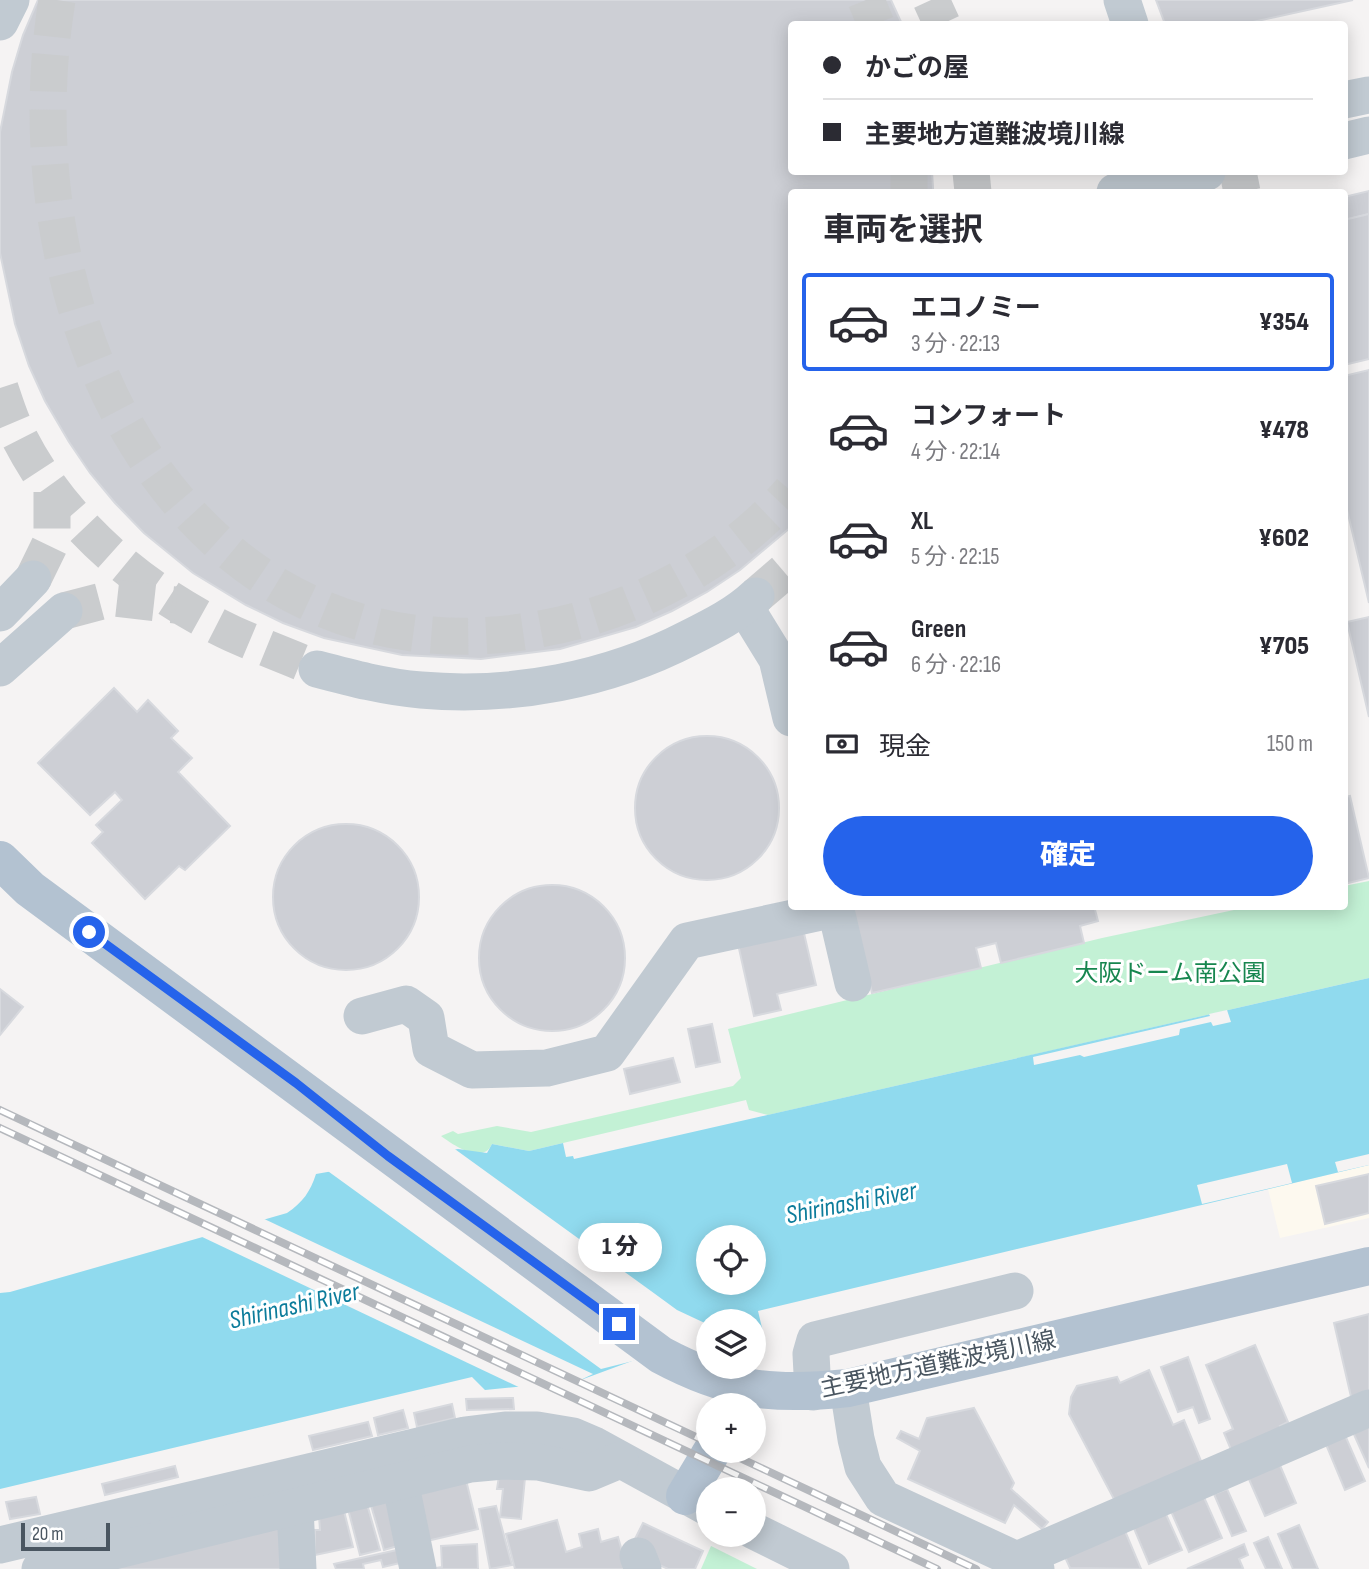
<!DOCTYPE html>
<html lang="ja">
<meta charset="utf-8">
<style>
:root{--surface:#fff;--page:#f7f7f7;--text:#2b2b33;--muted:#7c7c81;--line:#e1e1e2;--accent:#2563eb}
body{margin:0;font-family:"Sofia Sans Condensed","Noto Sans JP",sans-serif;background:var(--page);color:var(--text);height:100vh;display:flex;flex-direction:column;font-size:26px;white-space:nowrap}
*{box-sizing:border-box;margin:0}
p{font-size:23px;color:var(--muted)}
.icon{flex:none;width:38px;height:38px;fill:none;stroke:currentColor;stroke-width:2;stroke-linecap:round;stroke-linejoin:round}
.map{position:relative;flex:1;overflow:hidden}
.details{position:absolute;left:788px;top:189px;width:560px;height:721px;display:flex;flex-direction:column;background:var(--surface);border-radius:7px;box-shadow:0 4px 18px #0003}
.details>*{flex:none}
.banner{position:absolute;left:788px;top:21px;width:560px;height:154px;border-radius:7px;box-shadow:0 4px 18px #0003;display:grid;align-content:center;height:154px;padding:0 35px;background:var(--surface)}
.controls{position:absolute;left:696px;top:1225px;display:grid;gap:14px}
.controls a{display:grid;place-items:center;width:70px;height:70px;border-radius:50%;background:var(--surface);box-shadow:0 4px 18px #0003;font-size:35px}
.scale{position:absolute;left:21px;bottom:18px;width:89px;box-sizing:border-box;padding-left:7px;border:4px solid #4a5661;border-top:0;font-size:19px;line-height:24px;white-space:nowrap;color:#4a5661;-webkit-text-stroke:5px #fff;paint-order:stroke}
.end{position:absolute;width:32px;height:32px;margin:-16px;border:9px solid #2563eb;background:#fff;box-shadow:0 0 0 4px #fff}
.from{border-radius:50%}
.bubble{position:absolute;height:49px;border-radius:24px;background:var(--surface);box-shadow:0 4px 18px #0003;font-size:23px;font-weight:800;line-height:49px;text-align:center}
.banner b{display:flex;align-items:center;gap:24px;height:66px;font-size:26px}
.banner b+b{border-top:2px solid var(--line)}
.banner i{width:18px;height:18px;background:var(--text)}
ul{padding:0;list-style:none}
li{display:flex;align-items:center;gap:21px;height:98px;margin:0 14px 10px;padding:0 21px;border:4px solid transparent;border-radius:7px}
li div{flex:1}
li b{display:block;font-size:26px}
li em{font-style:normal;font-weight:800}
li.selected{border-color:var(--accent)}
li>.icon{width:63px;height:63px;stroke-width:1.5}
h2{padding:0 35px;font-size:32px;line-height:84px}
.pay{display:flex;align-items:center;gap:18px;height:77px;padding:0 35px;font-size:26px}
.pay p{margin-inline-start:auto}
.cta{display:flex;gap:14px;margin-top:auto;padding:14px 35px}
.cta a{flex:1;height:80px;border-radius:42px;background:var(--accent);color:#fff;font-size:28px;font-weight:800;line-height:80px;text-align:center}
.map>svg:first-child{display:block}
</style>
<div class="map">
<svg width="1369" height="1569" viewBox="0 0 1369 1569">
<rect width="100%" height="100%" fill="#f5f3f3"/>
<path fill="#fdf9ef" d="M1369 1165V1218L1280 1238 1268 1189Z"/>
<g fill="#c3f1d5">
<path d="M1369 881V978L768 1115 749 1110 746 1100 529 1151 492 1144C483 1165 453 1145 441 1136L453 1131 458 1134 497 1126 531 1132 733 1086 741 1078 728 1029 1102 938 1248 907 1344 906V886Z"/>
<path d="M711 1546 757 1569H701Z"/>
</g>
<path fill="#90daee" fill-rule="evenodd" d="M1369 978V1165L758 1311 763 1332 757 1335 755 1339 754 1321H709V1339L659 1351 578 1381 485 1390 472 1377 0 1489V1293L10 1292 287 1213C303 1202 310 1192 316 1174L458 1149 487 1153 492 1144 529 1151 563 1143 566 1157 573 1156 574 1159ZM709 1237H754V1283H709Z"/>
<g fill="#f5f3f3">
<path d="M1227 1010 1231 1022 1213 1026 1211 1022 1180 1029 1179 1035 1084 1057 1080 1055 1034 1065 1033 1057 1210 1016 1209 1014Z"/>
<path d="M452 1147 651 1291 677 1310 709 1325V1342L601 1369 325 1169Z"/>
<path d="M1369 1154V1165L1338 1172 1335 1162Z"/>
<path d="M1287 1164 1292 1183 1202 1204 1197 1185Z"/>
<path d="M260 1217 593 1374 570 1385 525 1390 198 1235Z"/>
</g>
<g fill="#cdcfd5" stroke="#d7d9de" stroke-width="2">
<path d="M38 0H891L902 24H791V172H932L933 187V192H791V527L740 570 707 592 672 611 636 627 560 649 481 659 402 655 324 638 283 623 246 605 193 573 144 533 115 503 90 473 69 442 45 401 29 366 15 324 0 253V132L12 72 23 35Z"/>
<path d="M1156 0H1353L1244 24H1165Z"/>
<path d="M1369 191V214L1344 220V197Z"/>
<path d="M1369 214V359L1344 365V220Z"/>
<path d="M1369 370V603L1344 497V376Z"/>
<path d="M1369 617V717L1347 622Z"/>
<path d="M114 688 137 712 148 700 178 731 171 738 192 758 178 772 230 826 185 870 179 866 145 899 92 843 103 832 96 825 122 800 115 792 90 815 38 763Z"/>
<circle cx="707" cy="808" r="72"/>
<path d="M1350 796 1369 878 1344 884V797Z"/>
<circle cx="346" cy="897" r="73"/>
<circle cx="552" cy="958" r="73"/>
<path d="M852 906H1094L1098 921 1080 926 1084 943 1001 963 996 943 976 948 981 968 872 993Z"/>
<path d="M803 929 816 985 777 994 781 1010 754 1016 738 944Z"/>
<path d="M0 989 23 1007 0 1035Z"/>
<path d="M712 1024 720 1062 696 1067 688 1029Z"/>
<path d="M673 1058 680 1082 630 1094 624 1069Z"/>
<path d="M1369 1174V1213L1325 1224 1316 1186Z"/>
<path d="M1369 1314V1393L1352 1401 1334 1323Z"/>
<path d="M1255 1345 1288 1422 1280 1426 1283 1431 1232 1452 1224 1433 1233 1429 1206 1365Z"/>
<path d="M1188 1357 1210 1419 1199 1423 1193 1407 1178 1412 1161 1367Z"/>
<path d="M1149 1370 1173 1425 1184 1420 1201 1461 1200 1468 1115 1501 1069 1414 1071 1397 1077 1386 1117 1377 1120 1383Z"/>
<path d="M513 1398 514 1409 467 1410 466 1399Z"/>
<path d="M452 1404 455 1418 417 1427 414 1413Z"/>
<path d="M974 1408 1014 1483 1011 1489 1048 1522 1042 1529 1014 1505 1005 1523 908 1479 920 1451 897 1438 901 1431 919 1439 927 1418Z"/>
<path d="M403 1410 408 1428 378 1435 374 1418Z"/>
<path d="M368 1422 372 1436 313 1450 309 1436Z"/>
<path d="M1369 1423V1468L1352 1430Z"/>
<path d="M1344 1433 1365 1481 1345 1490 1325 1442Z"/>
<path d="M1279 1463 1296 1503 1265 1516 1248 1477Z"/>
<path d="M175 1466 178 1477 105 1495 102 1484Z"/>
<path d="M499 1476 525 1478 521 1519 500 1517 503 1489H497Z"/>
<path d="M466 1480 478 1529 427 1541 415 1492Z"/>
<path d="M1227 1489 1246 1531 1232 1536 1214 1494Z"/>
<path d="M1203 1495 1222 1538 1189 1552 1170 1509Z"/>
<path d="M36 1497 40 1514 10 1519 6 1502Z"/>
<path d="M388 1497 401 1545 384 1550 370 1502Z"/>
<path d="M367 1504 380 1550 360 1555 348 1509Z"/>
<path d="M496 1506 512 1565 490 1569 479 1509Z"/>
<path d="M344 1511 353 1547 315 1555V1530H320L319 1516Z"/>
<path d="M1165 1512 1182 1550 1149 1564 1133 1526Z"/>
<path d="M557 1520 566 1552 582 1547 579 1534 598 1529 601 1542 618 1537 627 1569H515L506 1534Z"/>
<path d="M280 1521 281 1569H83Z"/>
<path d="M643 1523 703 1551 695 1569H668L642 1557 633 1543Z"/>
<path d="M1299 1525 1318 1569H1293L1278 1534Z"/>
<path d="M1125 1531 1141 1569 1070 1568 1065 1557Z"/>
<path d="M1268 1537 1282 1569H1266L1254 1543Z"/>
<path d="M477 1544 478 1569H430L442 1567 441 1546Z"/>
<path d="M1244 1544 1248 1555 1239 1559 1243 1568 1241 1569H1187Z"/>
<path d="M397 1550 400 1563 383 1567 381 1560 363 1564 364 1569H336L334 1564Z"/>
</g>
<g fill="none" stroke-linecap="round" stroke-linejoin="round">
<g stroke="#caccce" stroke-width="37" stroke-dasharray="37 18" stroke-linecap="butt">
<path d="M57 0C0 355 220 728 594 616 667 593 740 550 791 491"/>
<path d="M866 0 876 24"/>
<path d="M931 0 942 24"/>
<path d="M909 172V192"/>
<path d="M971 172 973 192"/>
<path d="M1238 172 1242 192"/>
<path d="M0 388C5 403 10 419 17 433 61 523 143 592 233 634 260 646 289 657 317 669"/>
<path d="M33 579 52 540V492"/>
<path d="M756 596 791 566"/>
<path d="M64 611 113 598 176 605"/>
</g>
<g stroke="#c1cad2" stroke-width="37">
<path d="M1122 0 1130 24"/>
<path d="M0 22 11 0"/>
<path d="M1344 100 1369 95"/>
<path d="M1344 141 1369 135"/>
<path d="M1115 192 1207 172"/>
<path d="M745 607 777 659 791 718"/>
<path d="M0 613 33 579"/>
<path d="M0 668 64 611"/>
<path d="M317 669C351 678 385 687 421 690 512 698 608 680 689 638 713 626 737 614 756 596"/>
<path d="M835 906 853 983"/>
<path d="M362 1016 406 1004 426 1018 431 1049 472 1070 547 1068 607 1053 687 941 835 909"/>
<path d="M848 1388 856 1439 863 1467 883 1498 1036 1569"/>
<path d="M813 1392 811 1354 815 1340 1015 1291"/>
<path d="M400 1481 418 1569"/>
<path d="M295 1508 298 1569"/>
<path d="M754 1531 831 1569"/>
<path d="M0 1545 465 1435 505 1430H537L573 1436 594 1445 709 1508"/>
<path d="M638 1556 643 1569"/>
<path d="M1017 1560 1369 1408"/>
<path d="M40 1569 470 1464 503 1461 538 1462 589 1473 620 1460"/>
</g>
<g stroke="#b3c2d1" stroke-width="38">
<path d="M0 860 30 889C241 1044 450 1201 661 1355 728 1391 773 1396 848 1388L1369 1266"/>
<path d="M685 1496 712 1451"/>
</g>
<g stroke="#b5b8bd" stroke-width="8">
<g id="rail">
<path d="M0 1110 709 1443"/>
<path d="M0 1128 937 1569"/>
<path d="M725 1451 976 1569"/>
</g>
</g>
<use href="#rail" stroke="#fff" stroke-width="5" stroke-dasharray="16" stroke-linecap="butt"/>
</g>
<g fill="none" stroke-linecap="round" stroke-linejoin="round">
<path stroke="#2563eb" stroke-width="9" d="M89 932 296 1083 388 1156 619 1324"/>
</g>
<g text-anchor="middle" stroke-width="6" stroke-linejoin="round" paint-order="stroke">
<g font-size="24" fill="#17864f" stroke="#fff">
<text x="1170" y="981">大阪ドーム南公園</text>
</g>
<g font-size="24" fill="#4a5661" stroke="#fff">
<text transform="translate(938 1364) rotate(-12)" y="8">主要地方道難波境川線</text>
</g>
<g font-size="26" font-style="italic" fill="#0c7c9b" stroke="#fff">
<text transform="translate(851 1202) rotate(-11)" y="9">Shirinashi River</text>
<text transform="translate(294 1305) rotate(-13)" y="9">Shirinashi River</text>
</g>
</g>
</svg>
<div class="controls">
<a><svg class="icon" aria-label="locate" viewBox="0 0 24 24"><circle cx="12" cy="12" r="6"/><path d="M12 2v4M12 18v4M2 12h4M18 12h4"/></svg></a>
<a><svg class="icon" aria-label="layers" viewBox="0 0 24 24"><path d="M12 4l9 5-9 5-9-5zM3 14l9 5 9-5"/></svg></a>
<a>+</a>
<a>−</a>
</div>
<div class="scale">20 m</div>
<i class="end from" style="left:89px;top:932px"></i>
<i class="end" style="left:619px;top:1324px"></i>
<div class="bubble" style="left:578px;top:1223px;width:84px">1 分</div>
<div class="banner">
<b><i class="from"></i>かごの屋</b>
<b><i></i>主要地方道難波境川線</b>
</div>
<section class="details">
<h2>車両を選択</h2>
<ul>
<li class="selected"><svg class="icon" aria-label="car" viewBox="0 0 24 24"><path d="M5 17H2v-5l4-1 3-4h7l3 4 3 1v5h-3M9 17h6M6 11h13"/><circle cx="7" cy="17" r="2"/><circle cx="17" cy="17" r="2"/></svg><div><b>エコノミー</b><p>3 分 · 22:13</p></div><em>¥354</em></li>
<li><svg class="icon" aria-label="car" viewBox="0 0 24 24"><path d="M5 17H2v-5l4-1 3-4h7l3 4 3 1v5h-3M9 17h6M6 11h13"/><circle cx="7" cy="17" r="2"/><circle cx="17" cy="17" r="2"/></svg><div><b>コンフォート</b><p>4 分 · 22:14</p></div><em>¥478</em></li>
<li><svg class="icon" aria-label="car" viewBox="0 0 24 24"><path d="M5 17H2v-5l4-1 3-4h7l3 4 3 1v5h-3M9 17h6M6 11h13"/><circle cx="7" cy="17" r="2"/><circle cx="17" cy="17" r="2"/></svg><div><b>XL</b><p>5 分 · 22:15</p></div><em>¥602</em></li>
<li><svg class="icon" aria-label="car" viewBox="0 0 24 24"><path d="M5 17H2v-5l4-1 3-4h7l3 4 3 1v5h-3M9 17h6M6 11h13"/><circle cx="7" cy="17" r="2"/><circle cx="17" cy="17" r="2"/></svg><div><b>Green</b><p>6 分 · 22:16</p></div><em>¥705</em></li>
</ul>
<div class="pay"><svg class="icon" aria-label="cash" viewBox="0 0 24 24"><path d="M3 7h18v10H3z"/><circle cx="12" cy="12" r="2"/></svg>現金<p>150 m</p></div>
<div class="cta"><a>確定</a></div>
</section>
</div>
